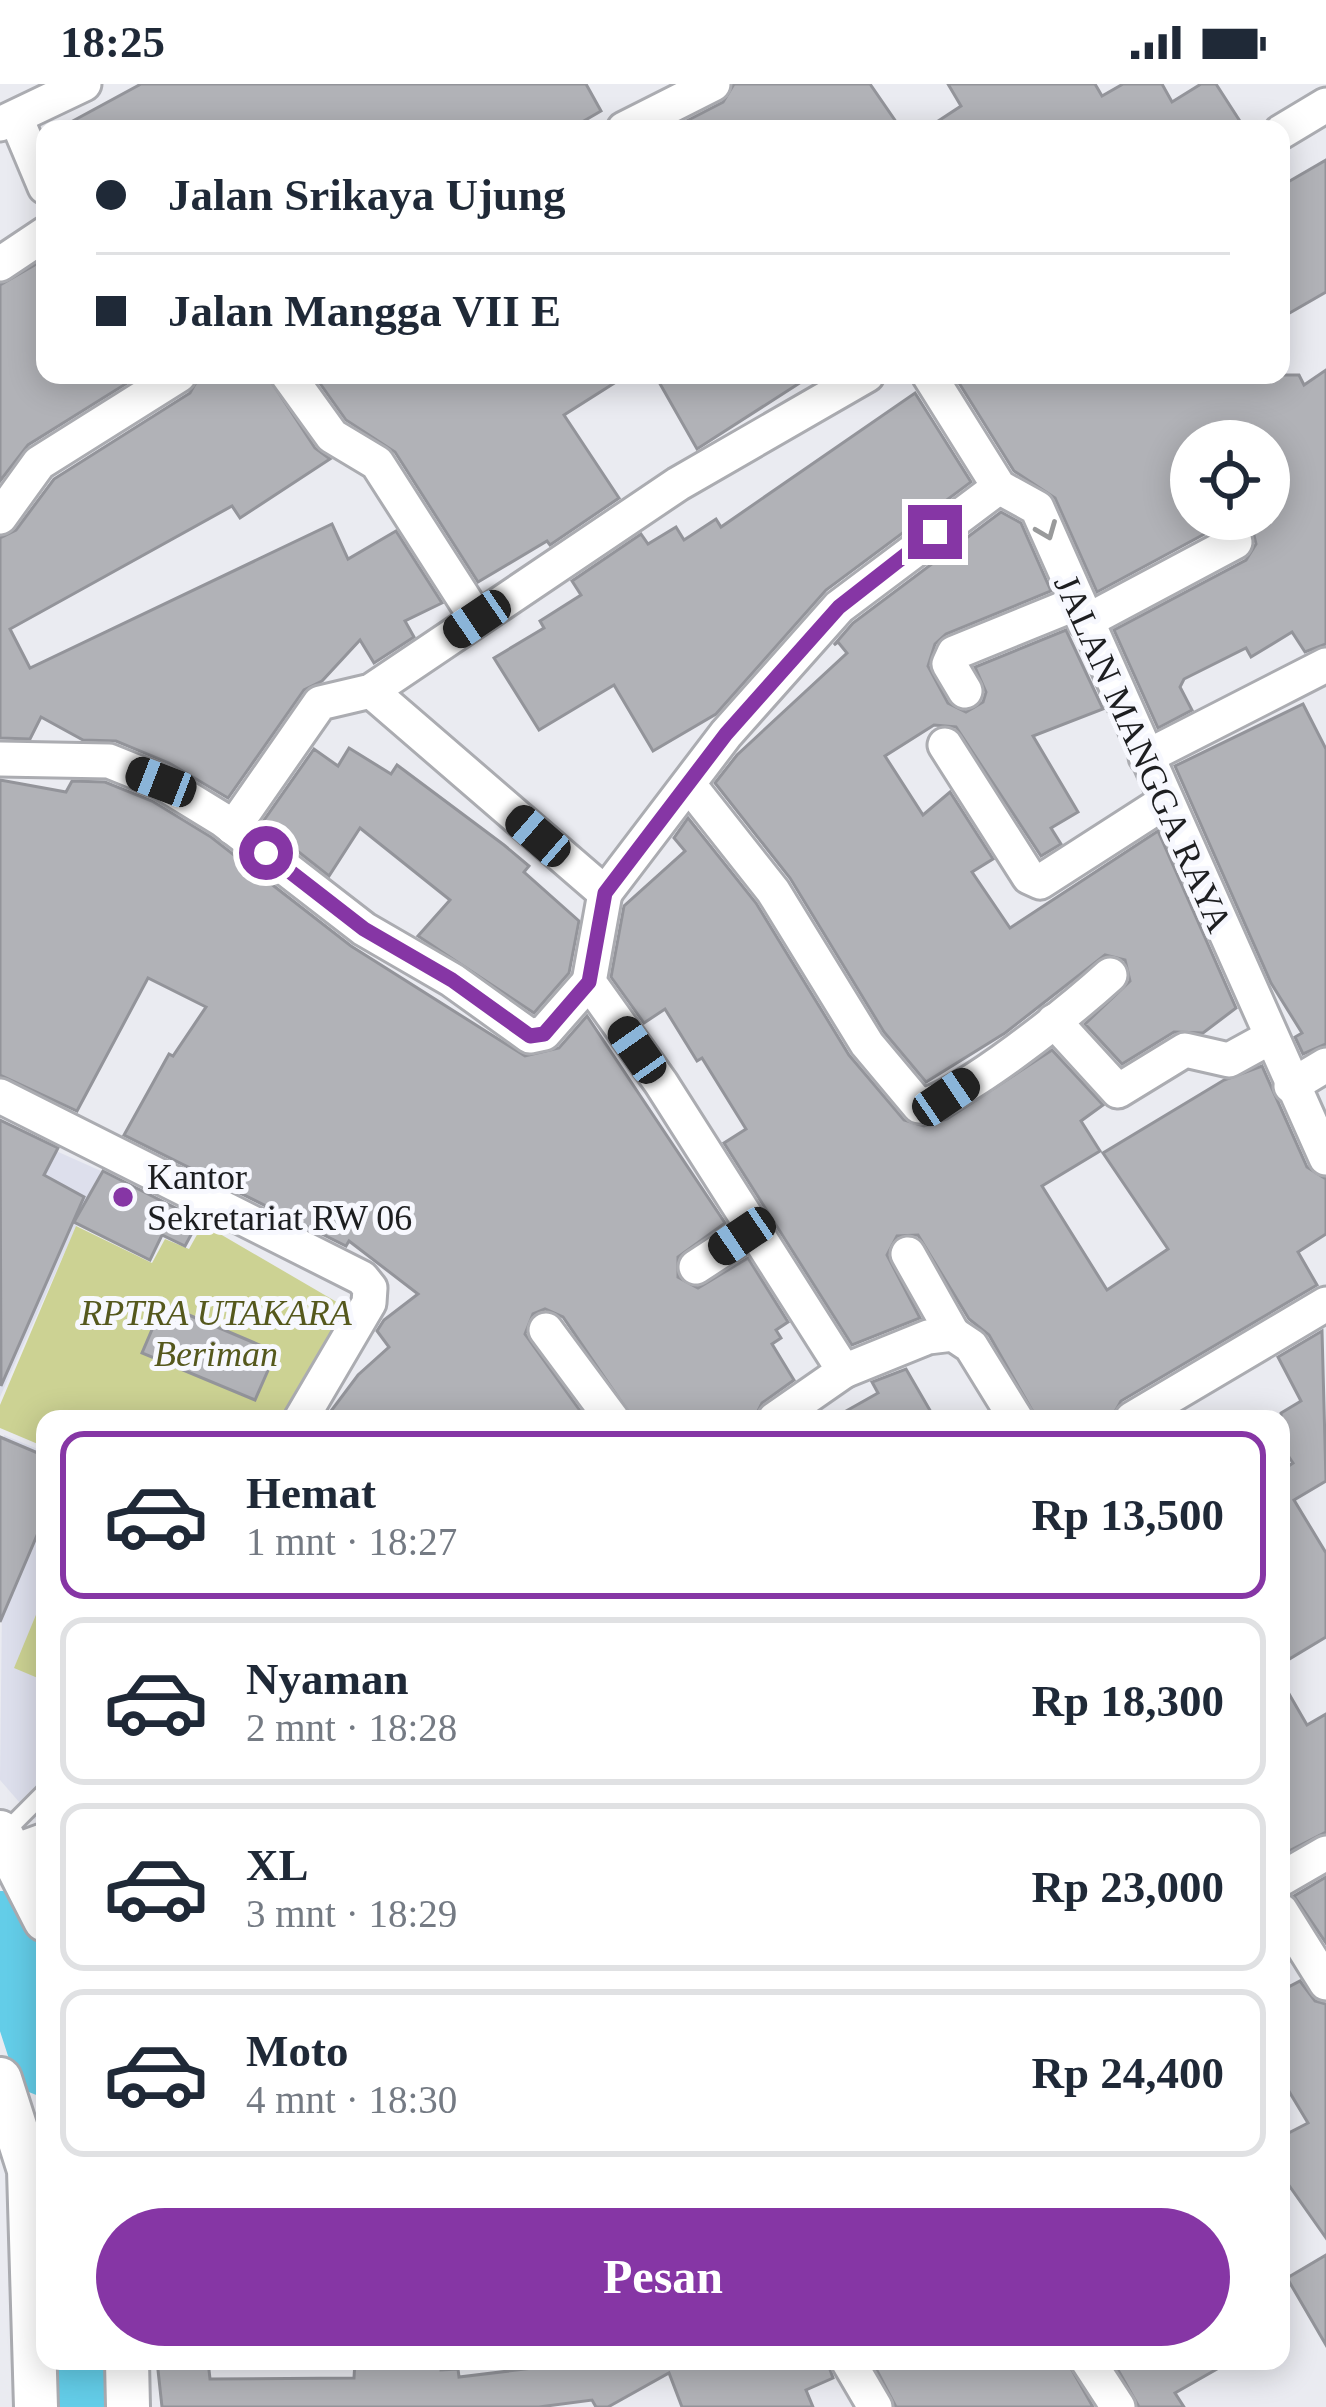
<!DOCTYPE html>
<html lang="id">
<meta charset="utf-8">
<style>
:root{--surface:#fff;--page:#f6f6f7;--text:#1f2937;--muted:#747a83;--line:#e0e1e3;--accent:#8636a5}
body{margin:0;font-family:"Times New Roman",serif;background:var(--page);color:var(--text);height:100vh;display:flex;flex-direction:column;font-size:45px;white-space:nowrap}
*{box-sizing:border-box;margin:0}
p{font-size:39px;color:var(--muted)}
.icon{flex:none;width:66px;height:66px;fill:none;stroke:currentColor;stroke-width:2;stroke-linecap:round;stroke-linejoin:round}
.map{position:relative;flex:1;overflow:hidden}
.panel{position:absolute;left:36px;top:1326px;width:1254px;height:960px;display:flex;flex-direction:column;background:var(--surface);border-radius:24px;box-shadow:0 6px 30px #0003}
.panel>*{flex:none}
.hud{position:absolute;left:36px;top:36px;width:1254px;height:264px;border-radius:24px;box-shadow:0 6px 30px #0003;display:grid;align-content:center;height:264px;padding:0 60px;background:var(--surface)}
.controls{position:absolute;left:1170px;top:336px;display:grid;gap:24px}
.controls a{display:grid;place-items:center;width:120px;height:120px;border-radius:50%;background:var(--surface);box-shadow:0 6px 30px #0003;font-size:60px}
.end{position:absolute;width:54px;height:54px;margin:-27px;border:15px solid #8636a5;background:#fff;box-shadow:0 0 0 6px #fff}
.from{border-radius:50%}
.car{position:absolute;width:36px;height:72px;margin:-36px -18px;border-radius:15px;box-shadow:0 0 9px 3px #0007;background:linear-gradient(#222 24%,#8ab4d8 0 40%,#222 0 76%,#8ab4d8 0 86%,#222 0)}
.hud b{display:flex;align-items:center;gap:42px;height:114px;font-size:45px}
.hud b+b{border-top:3px solid var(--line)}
.hud i{width:30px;height:30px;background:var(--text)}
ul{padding:21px 0 0;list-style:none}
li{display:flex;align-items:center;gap:36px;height:168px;margin:0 24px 18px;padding:0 36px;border:6px solid var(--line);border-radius:24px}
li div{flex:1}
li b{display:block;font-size:45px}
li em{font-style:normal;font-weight:600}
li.on{border-color:var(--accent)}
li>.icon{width:108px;height:108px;stroke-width:1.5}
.cta{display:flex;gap:24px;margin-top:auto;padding:24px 60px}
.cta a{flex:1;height:138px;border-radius:72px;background:var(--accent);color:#fff;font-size:48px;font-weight:600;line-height:138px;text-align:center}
.status{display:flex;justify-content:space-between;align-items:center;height:84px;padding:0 60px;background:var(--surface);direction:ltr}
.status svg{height:33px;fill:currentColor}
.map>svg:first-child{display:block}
</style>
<div class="status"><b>18:25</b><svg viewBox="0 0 49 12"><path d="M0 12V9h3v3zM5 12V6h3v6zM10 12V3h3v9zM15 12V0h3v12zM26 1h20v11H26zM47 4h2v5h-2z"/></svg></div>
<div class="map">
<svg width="1326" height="2323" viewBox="0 0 1326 2323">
<rect width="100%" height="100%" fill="#eaebf1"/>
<g fill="#dddfec">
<path d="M0 1042 101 1087 0 1313Z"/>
<path d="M4 1351 45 1368V1732L34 1735 0 1696Z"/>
</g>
<g fill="#ccd293">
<path d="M203 1140 359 1231 294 1335H45V1363L0 1344V1321L76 1142 152 1179 165 1155 189 1165Z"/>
<path d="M45 1509V1597L14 1584Z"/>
</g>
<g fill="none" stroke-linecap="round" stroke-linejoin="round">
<g stroke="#63cde8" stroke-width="66">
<path d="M0 1840 45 1979"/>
<path d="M82 2277 84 2323"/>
</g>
</g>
<g fill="#b1b2b7" stroke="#93949a" stroke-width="3" fill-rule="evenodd">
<path d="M141 0H586L601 27 570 45H58Z"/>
<path d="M734 0H870L901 45H671L723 18Z"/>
<path d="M948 0H1095L1102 12 1123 0H1162L1172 18 1201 0H1216L1245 45H926L961 22Z"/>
<path d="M1326 76V208L1281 234V102Z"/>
<path d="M45 175V291H140L28 361 0 397V201Z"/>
<path d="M1326 286V560L1305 568 1292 548 1251 573 1246 564 1184 595 1180 603 1192 626 1158 644 1114 546 1246 476 1256 460 1253 447 1237 437 1225 439 1097 508 1055 414 1014 387 954 291H1299L1304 301ZM1191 357H1269V435H1191Z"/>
<path d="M200 291H267L315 364 330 375 240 434 232 422 10 545 30 584 332 440 348 475 396 447 442 519 405 537 414 553 374 579 360 556 322 597 304 606 228 714 169 679 116 657 83 656 41 633 30 655 0 654V454L16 446 54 395 190 309Z"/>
<path d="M314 291H627L564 331 619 414 550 461 547 457 478 498 395 368 346 336Z"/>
<path d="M655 291H812L697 365Z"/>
<path d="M915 309 971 398 826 506 716 630 653 667 614 601 539 646 494 574 544 544 540 537 581 511 572 497 641 450 648 460 676 443 684 456 716 435 721 443Z"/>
<path d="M1001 428 1021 439 1051 507 946 550 935 560 928 582 948 619 966 628 983 618 986 608 975 583 1066 546 1103 625 1033 652 1078 728 1051 744 1061 760 1041 772 956 643 934 641 885 672 923 731 950 708 993 775 972 788 1010 844 1158 747 1236 924 1203 949 1174 948 1122 980 1085 940 1130 897 1125 876 1105 871 1005 949 926 998 884 948 790 794 715 699 737 671 847 569 838 558 834 561 853 539Z"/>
<path d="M1303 620 1326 665V960L1303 970 1295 953 1302 949 1271 899 1175 682Z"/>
<path d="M349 664 391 690 397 681 504 761 529 782 524 788 579 837 569 889 534 929 418 852 450 816 360 744 329 792 262 739 314 665 338 682Z"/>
<path d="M0 696 66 708 72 697 105 698 152 717 211 753 351 862 525 972 559 964 587 932 725 1139 678 1173V1193L698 1204 748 1174 788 1238 776 1246 781 1254 772 1260 794 1296 762 1319 754 1335H633L563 1233 545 1225 533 1230 525 1250 586 1335H325L358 1291 389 1263 377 1247 384 1236 418 1210 349 1157 346 1162 124 1051 169 970 173 972 206 923 148 894 77 1027 0 991Z"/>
<path d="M688 734 756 819 849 971 904 1036 924 1042 947 1035 1052 966 1103 1021 1081 1037 1100 1067 1042 1102 1107 1206 1168 1165 1103 1069 1224 996 1262 982 1307 1083 1326 1095V1150L1298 1168 1317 1201 1121 1317 1111 1335H1037L989 1251 969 1235 918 1151 897 1152 887 1171 920 1234 852 1261 724 1059 746 1045 702 974 697 977 665 925 644 939 611 893 624 822 685 767 674 754Z"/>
<path d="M0 1036 58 1064 44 1091 84 1113 1 1302Z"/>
<path d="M103 1087 199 1136 185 1162 162 1151 150 1176 74 1138Z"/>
<path d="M163 1220 276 1268 255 1316 142 1269Z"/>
<path d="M1322 1247 1326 1397 1294 1416 1326 1469V1553L1281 1580V1387L1293 1379 1281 1361V1329L1301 1317 1278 1273Z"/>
<path d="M906 1285 935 1335H832L878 1309 872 1298Z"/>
<path d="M0 1353 45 1372V1452L38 1449 0 1538Z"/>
<path d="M1281 1596 1307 1641 1326 1630V1748L1281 1771Z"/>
<path d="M1326 1793V1859L1294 1812Z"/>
<path d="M1300 1897 1315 1917 1326 1920V2154L1281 2090V2053L1308 2039 1281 1994V1907Z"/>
<path d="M1326 2171V2261L1287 2194Z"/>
<path d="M157 2277H208L210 2295 354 2294 355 2277H441V2286L458 2285 459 2293 592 2277H827L833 2294 806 2306 813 2323H682L669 2289 608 2323H596L592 2316 539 2323H162Z"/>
<path d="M872 2277H1067L1093 2323H896Z"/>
<path d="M1113 2277H1231L1175 2309 1184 2323H1139Z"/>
</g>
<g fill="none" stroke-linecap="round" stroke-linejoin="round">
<g stroke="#abacb1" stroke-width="22">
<path id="service" d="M3 1750 45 1708"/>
</g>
<g stroke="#abacb1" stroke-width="39">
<g id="minor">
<path d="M16 34 45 103"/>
<path d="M0 40 84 0"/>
<path d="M624 45 713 0"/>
<path d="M1281 48 1326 21"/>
<path d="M0 180 45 150"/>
<path d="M288 291 332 352 377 379 477 535"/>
<path d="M929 291 999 403 1037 424 1326 1074"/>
<path d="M0 433 39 379 179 291"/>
<path d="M1085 538 1235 458"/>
<path d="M371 607 605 809 589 898 661 999 844 1287 928 1253 953 1250 971 1262 1016 1335"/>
<path d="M965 607 949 580 954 569 1077 519"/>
<path d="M945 661 1029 793 1040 798 1166 717"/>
<path d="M1146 673 1326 581"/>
<path d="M0 675 109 677 161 698 223 736 364 845 452 896 530 952 544 949 589 898"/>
<path d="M690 702 773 807 867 960 919 1022C959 1018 1077 921 1110 891"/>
<path d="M233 744 320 619 371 607 678 400 867 291"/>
<path d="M605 809 726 650 839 523 999 403"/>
<path d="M1054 937 1118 1007 1185 966 1229 976 1271 953"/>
<path d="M1291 1002 1326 981"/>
<path d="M0 1012 362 1194 370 1204 369 1219 301 1335"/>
<path d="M908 1170 953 1250"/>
<path d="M696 1183 754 1145"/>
<path d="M546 1246 612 1335"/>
<path d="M775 1335 844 1287"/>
<path d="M1132 1335 1326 1220"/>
<path d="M12 1768 45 1756"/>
<path d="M1281 1795 1326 1769"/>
<path d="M1281 1827 1326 1899"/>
<path d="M848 2277 875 2323"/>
<path d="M1088 2277 1118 2323"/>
</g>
</g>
<g stroke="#abacb1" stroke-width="48">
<g id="tertiary">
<path d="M0 1748 45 1836"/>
<path d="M0 1995 29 2086 36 2323"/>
<path d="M127 2277 128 2323"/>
</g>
</g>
<use href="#service" stroke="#fff" stroke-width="16"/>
<use href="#minor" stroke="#fff" stroke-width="33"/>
<use href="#tertiary" stroke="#fff" stroke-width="42"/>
</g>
<defs><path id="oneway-chevron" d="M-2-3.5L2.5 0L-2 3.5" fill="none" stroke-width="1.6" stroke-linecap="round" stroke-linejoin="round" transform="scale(3)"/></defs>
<use stroke="#999a9b" href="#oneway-chevron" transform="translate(1047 447) rotate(68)"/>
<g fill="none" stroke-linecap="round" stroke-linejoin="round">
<path stroke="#8636a5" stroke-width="15" d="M266 769 364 845 452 896 530 952 544 950 589 898 605 809 726 650 839 523 935 448"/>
</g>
<circle fill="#8636a5" stroke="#f7f8fe" stroke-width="4.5" cx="123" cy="1113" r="12"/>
<g text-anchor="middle" stroke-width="10" stroke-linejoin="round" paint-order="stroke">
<g font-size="36" fill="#1d1e20" stroke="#f7f8fe">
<text transform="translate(1144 669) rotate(66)" y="13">JALAN MANGGA RAYA</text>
</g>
<g font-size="36" fill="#1d1e20" stroke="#f7f8fe" text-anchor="start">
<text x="147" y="1105">Kantor<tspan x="147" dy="41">Sekretariat RW 06</tspan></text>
</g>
<g font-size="36" font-style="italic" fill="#55581d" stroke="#f7f8fe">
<text x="216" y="1241">RPTRA UTAKARA<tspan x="216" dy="41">Beriman</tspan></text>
</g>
</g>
</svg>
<div class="controls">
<a><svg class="icon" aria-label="locate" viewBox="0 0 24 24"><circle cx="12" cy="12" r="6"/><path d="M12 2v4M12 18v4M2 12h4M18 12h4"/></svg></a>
</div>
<i class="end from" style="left:266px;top:769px"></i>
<i class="end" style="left:935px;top:448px"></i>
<i class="car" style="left:477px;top:535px;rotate:236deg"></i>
<i class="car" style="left:161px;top:698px;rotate:291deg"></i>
<i class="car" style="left:538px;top:752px;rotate:311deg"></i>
<i class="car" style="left:637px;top:966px;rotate:325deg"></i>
<i class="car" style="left:946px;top:1013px;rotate:56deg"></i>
<i class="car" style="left:742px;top:1152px;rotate:236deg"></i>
<div class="hud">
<b><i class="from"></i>Jalan Srikaya Ujung</b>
<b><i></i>Jalan Mangga VII E</b>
</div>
<section class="panel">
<ul>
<li class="on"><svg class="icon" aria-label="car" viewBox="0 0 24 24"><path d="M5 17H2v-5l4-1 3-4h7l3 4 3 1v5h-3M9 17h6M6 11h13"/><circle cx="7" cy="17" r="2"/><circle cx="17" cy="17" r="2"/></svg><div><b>Hemat</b><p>1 mnt · 18:27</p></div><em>Rp 13,500</em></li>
<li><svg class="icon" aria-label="car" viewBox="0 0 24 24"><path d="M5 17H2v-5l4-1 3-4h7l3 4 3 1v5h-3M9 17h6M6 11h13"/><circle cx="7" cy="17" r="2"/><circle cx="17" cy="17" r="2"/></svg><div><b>Nyaman</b><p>2 mnt · 18:28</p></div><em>Rp 18,300</em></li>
<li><svg class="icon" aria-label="car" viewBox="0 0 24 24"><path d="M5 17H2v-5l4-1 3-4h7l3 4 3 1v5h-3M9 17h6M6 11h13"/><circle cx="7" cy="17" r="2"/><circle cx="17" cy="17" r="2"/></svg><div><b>XL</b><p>3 mnt · 18:29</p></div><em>Rp 23,000</em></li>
<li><svg class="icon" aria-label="car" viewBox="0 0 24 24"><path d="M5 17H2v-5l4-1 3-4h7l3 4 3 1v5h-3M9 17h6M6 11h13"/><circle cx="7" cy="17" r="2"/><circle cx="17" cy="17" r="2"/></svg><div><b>Moto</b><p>4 mnt · 18:30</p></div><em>Rp 24,400</em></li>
</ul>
<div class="cta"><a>Pesan</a></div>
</section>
</div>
